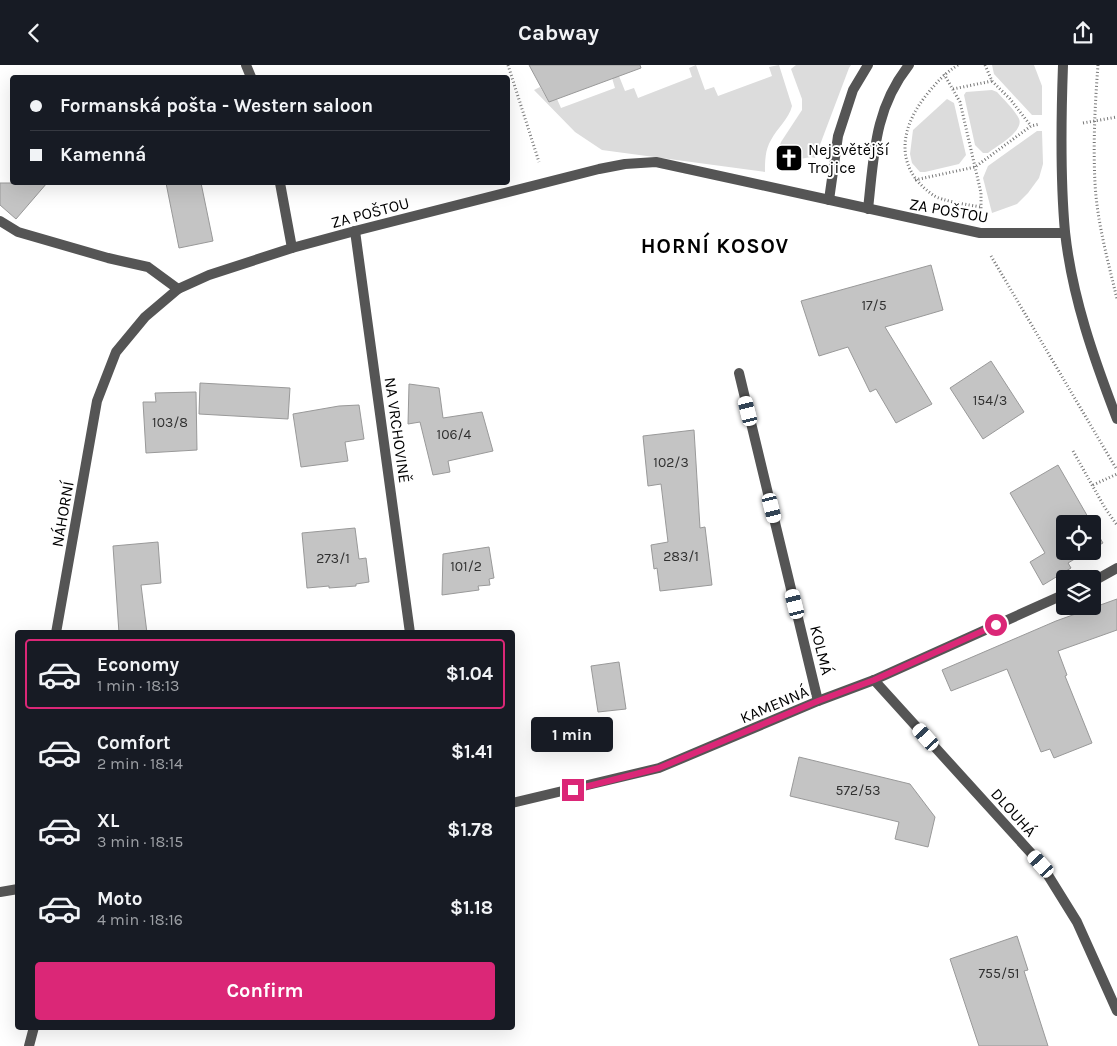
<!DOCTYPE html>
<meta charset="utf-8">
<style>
:root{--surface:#171b24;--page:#20242c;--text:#f1f3f6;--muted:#9ea1a6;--line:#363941;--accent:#db2777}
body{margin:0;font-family:Karla,sans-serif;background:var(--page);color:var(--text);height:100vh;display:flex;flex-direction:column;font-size:19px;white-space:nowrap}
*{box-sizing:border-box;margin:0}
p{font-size:16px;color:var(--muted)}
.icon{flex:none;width:28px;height:28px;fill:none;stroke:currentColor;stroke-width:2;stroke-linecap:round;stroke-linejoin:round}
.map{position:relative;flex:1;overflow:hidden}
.side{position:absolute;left:15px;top:565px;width:500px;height:400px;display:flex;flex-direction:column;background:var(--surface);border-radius:5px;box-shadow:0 5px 20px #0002}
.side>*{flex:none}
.top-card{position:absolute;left:10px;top:10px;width:500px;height:110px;border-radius:5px;box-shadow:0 5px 20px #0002;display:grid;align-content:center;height:110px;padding:0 20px;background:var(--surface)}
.controls{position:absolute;left:1056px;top:450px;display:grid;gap:10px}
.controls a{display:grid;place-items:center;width:45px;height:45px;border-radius:5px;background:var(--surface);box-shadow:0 5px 20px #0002;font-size:25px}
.end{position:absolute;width:22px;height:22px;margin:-11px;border:6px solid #db2777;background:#fff;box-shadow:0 0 0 2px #fff}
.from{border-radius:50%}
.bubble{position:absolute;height:35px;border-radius:5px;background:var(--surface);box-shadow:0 5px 20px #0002;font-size:16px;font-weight:700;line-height:35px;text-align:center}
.car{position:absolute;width:15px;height:30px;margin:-15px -8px;border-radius:6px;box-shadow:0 0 4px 1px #0007;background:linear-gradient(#fff 24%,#345 0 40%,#fff 0 76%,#345 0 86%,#fff 0)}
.top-card b{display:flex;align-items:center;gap:18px;height:48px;font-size:19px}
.top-card b+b{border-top:1px solid var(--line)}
.top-card i{width:12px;height:12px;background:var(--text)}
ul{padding:9px 0 0;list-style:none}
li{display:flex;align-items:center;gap:15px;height:70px;margin:0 10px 8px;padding:0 10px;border:2px solid transparent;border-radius:5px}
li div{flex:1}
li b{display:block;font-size:19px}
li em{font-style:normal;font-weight:700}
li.on{border-color:var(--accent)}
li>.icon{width:45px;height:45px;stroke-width:1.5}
.primary-button{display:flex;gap:10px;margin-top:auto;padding:10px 20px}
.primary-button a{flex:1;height:58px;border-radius:5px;background:var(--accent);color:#fff;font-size:20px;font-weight:700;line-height:58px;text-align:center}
header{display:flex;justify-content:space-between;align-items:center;height:65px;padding:0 20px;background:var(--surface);font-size:22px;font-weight:700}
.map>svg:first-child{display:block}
</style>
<header><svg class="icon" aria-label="back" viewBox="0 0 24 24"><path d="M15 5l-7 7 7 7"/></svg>Cabway<svg class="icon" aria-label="share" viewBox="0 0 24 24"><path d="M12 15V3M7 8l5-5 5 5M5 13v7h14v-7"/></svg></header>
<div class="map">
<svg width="1117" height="981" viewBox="0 0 1117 981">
<rect width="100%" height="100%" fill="#fff"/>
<g fill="#dcdcdc">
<path d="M696 0 705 25 714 22 718 31 772 11 769 2 779 0 792 41C789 54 777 63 771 75 765 85 765 96 765 107L602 85 575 67 534 25 540 22 549 37 557 34 561 43 615 23 612 13 619 11 625 26 634 23 638 33 692 12 689 3Z"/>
<path d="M796 0H851L849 3 815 93 811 92 800 94 794 81 777 89 781 77 802 45V34L791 4Z"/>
<path d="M992 0H1034L1042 21V50H1032L994 9Z"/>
<path d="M992 25 997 27C1004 35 1013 43 1018 52 1027 65 997 81 988 88H983L975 80 964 30 966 27Z"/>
<path d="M947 34 954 38 966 90 959 99 925 107H920L912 98 910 89 913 65Z"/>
<path d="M1037 66H1042L1043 99 1039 113 1028 128 1017 139 992 148 983 113 988 101Z"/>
</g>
<g fill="#c4c4c4" stroke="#999">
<path d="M529 0H640L641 3 549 37Z"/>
<path d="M0 118H47L16 154 0 140Z"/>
<path d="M166 118H201L213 176 179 183Z"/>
<path d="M931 200 943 245 885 262 932 339 896 358 876 324 870 327 848 282 819 291 801 236Z"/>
<path d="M991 296 1024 347 983 374 950 323Z"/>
<path d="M200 318 290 323 288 354 199 349Z"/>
<path d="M409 319 439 323 443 353 482 347 493 386 448 396 450 407 433 410 420 357 408 359Z"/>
<path d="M196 327 197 385 146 388 143 337H156L155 328Z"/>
<path d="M359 340 364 374 345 377 348 396 301 402 293 349 339 341Z"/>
<path d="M694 365 700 463 705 462 712 520 660 526 657 503 654 504 651 480 668 477 661 419 648 421 643 371Z"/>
<path d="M1058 400 1092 459H1065V486H1088L1068 498 1071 503 1043 520 1030 497 1045 488 1010 428Z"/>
<path d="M1092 460 1103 478 1092 484Z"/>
<path d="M355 463 359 494 366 493 369 517 356 519V521L329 523V521L307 523 302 468Z"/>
<path d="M158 477 161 518 141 520 147 568H119L113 481Z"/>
<path d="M489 482 494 513 489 514 490 520 478 521 479 525 442 530 443 489Z"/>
<path d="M1117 534V565L1058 586 1067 610 1065 611 1092 678 1054 693 1050 684 1041 687 1007 604 951 626 942 605 1056 556Z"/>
<path d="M619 597 626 644 598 647 591 601Z"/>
<path d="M799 692 910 719 935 752 928 782 895 774 899 757 790 731Z"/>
<path d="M1017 871 1028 905 1024 906 1048 981H979L950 894Z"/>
</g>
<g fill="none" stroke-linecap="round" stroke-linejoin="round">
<g stroke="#777" stroke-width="3" stroke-dasharray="1 2.5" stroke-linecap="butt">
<path d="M508 0 539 97"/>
<path d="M958 0C945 8 937 17 928 28 900 62 893 102 933 130 941 136 970 140 981 142"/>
<path d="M985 0 992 16 1010 34 1031 61"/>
<path d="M1098 0C1095 39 1093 79 1095 118 1097 157 1108 196 1117 234"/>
<path d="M944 9 960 37 981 128V147"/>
<path d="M953 24 992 16"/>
<path d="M1083 58 1117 52"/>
<path d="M915 115 975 102 1031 61 1040 59"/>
<path d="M991 191 1117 405"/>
<path d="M1073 386 1105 443 1117 460"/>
<path d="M1093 420 1117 409"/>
</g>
<g stroke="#555" stroke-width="10">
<path d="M246 0 251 12"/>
<path d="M280 118 292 183"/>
<path d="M829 135 838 71 853 25 868 0"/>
<path d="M868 144C874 91 874 44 909 0"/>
<path d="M0 156 18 167 108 193 148 202 178 224"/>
</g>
<g stroke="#555" stroke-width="10">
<path d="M355 166 410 568"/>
<path d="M739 308 818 636"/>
<path d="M1092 517 1117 503"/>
<path d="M56 568 97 336 116 287 145 252 178 224 209 210 292 183 355 166 599 104 625 99 656 97 980 168H1065"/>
<path d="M874 615 1041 799 1077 857 1117 946"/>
<path d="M512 738 659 703 818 636 874 615 1065 529"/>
<path d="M0 827 18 824"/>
<path d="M29 981 34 962"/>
</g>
<path stroke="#555" stroke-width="10" d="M1063 0C1061 55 1060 112 1065 167 1072 232 1094 294 1117 354"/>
</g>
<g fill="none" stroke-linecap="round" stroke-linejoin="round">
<path stroke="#db2777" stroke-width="6" d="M573 725 659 703 818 636 874 615 996 560"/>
</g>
<defs>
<g id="church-square" transform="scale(1.4375)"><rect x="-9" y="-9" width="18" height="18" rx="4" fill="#000" stroke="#fff"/><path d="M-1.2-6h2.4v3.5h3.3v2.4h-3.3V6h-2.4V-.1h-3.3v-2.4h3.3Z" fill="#fff"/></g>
</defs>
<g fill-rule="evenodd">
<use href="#church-square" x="789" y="93"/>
</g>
<g text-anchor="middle" stroke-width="4" stroke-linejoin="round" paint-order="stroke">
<g font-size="14" fill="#313131">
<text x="874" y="245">17/5</text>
<text x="990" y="340">154/3</text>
<text x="170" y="362">103/8</text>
<text x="454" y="374">106/4</text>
<text x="671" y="402">102/3</text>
<text x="681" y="496">283/1</text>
<text x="333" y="498">273/1</text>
<text x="466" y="506">101/2</text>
<text x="858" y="730">572/53</text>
<text x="999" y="913">755/51</text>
</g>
<g font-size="16" fill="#000" stroke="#fff" text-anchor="start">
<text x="808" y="90">Nejsvětější<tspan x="808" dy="18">Trojice</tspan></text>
</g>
<g font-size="16" fill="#000" stroke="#fff">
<text transform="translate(949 145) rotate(10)" y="6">ZA POŠTOU</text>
<text transform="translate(370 147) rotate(-15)" y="6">ZA POŠTOU</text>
<text transform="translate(398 365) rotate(82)" y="6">NA VRCHOVINĚ</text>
<text transform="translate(62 449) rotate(-80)" y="6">NÁHORNÍ</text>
<text transform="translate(822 585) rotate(76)" y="6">KOLMÁ</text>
<text transform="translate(774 639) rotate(-23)" y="6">KAMENNÁ</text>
<text transform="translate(1014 747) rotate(48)" y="6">DLOUHÁ</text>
</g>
<g font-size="21" font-weight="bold" letter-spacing="1" fill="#000" stroke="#fff">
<text x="715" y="188">HORNÍ KOSOV</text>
</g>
</g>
</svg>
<div class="controls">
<a><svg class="icon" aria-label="locate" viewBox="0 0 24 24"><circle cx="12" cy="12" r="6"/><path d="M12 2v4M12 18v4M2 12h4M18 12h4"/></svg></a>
<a><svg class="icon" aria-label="layers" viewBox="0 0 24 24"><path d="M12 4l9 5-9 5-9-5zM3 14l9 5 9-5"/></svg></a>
</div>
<i class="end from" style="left:996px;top:560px"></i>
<i class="end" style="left:573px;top:725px"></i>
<div class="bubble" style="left:531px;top:652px;width:82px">1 min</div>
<i class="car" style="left:748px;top:346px;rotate:346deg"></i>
<i class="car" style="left:772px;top:443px;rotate:166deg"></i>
<i class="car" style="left:795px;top:539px;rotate:346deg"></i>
<i class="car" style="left:926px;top:672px;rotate:318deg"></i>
<i class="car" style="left:1041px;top:799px;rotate:318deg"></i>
<div class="top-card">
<b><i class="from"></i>Formanská pošta - Western saloon</b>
<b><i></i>Kamenná</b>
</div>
<section class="side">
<ul>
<li class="on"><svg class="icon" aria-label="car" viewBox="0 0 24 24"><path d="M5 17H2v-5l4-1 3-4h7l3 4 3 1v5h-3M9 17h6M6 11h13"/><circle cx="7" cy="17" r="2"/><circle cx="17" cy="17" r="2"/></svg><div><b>Economy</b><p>1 min · 18:13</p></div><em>$1.04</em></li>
<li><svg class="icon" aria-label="car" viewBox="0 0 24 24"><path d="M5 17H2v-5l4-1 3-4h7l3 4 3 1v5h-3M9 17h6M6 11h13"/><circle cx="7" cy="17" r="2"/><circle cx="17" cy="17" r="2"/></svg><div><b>Comfort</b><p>2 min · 18:14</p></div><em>$1.41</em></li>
<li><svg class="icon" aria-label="car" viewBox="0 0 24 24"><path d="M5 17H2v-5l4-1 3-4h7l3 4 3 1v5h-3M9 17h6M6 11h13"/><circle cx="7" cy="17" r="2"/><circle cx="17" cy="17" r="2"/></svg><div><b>XL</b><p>3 min · 18:15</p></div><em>$1.78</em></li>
<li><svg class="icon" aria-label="car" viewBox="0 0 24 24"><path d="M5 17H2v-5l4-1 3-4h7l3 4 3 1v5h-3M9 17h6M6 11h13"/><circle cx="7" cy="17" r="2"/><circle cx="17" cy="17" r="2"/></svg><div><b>Moto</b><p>4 min · 18:16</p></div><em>$1.18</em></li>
</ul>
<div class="primary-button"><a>Confirm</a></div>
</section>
</div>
